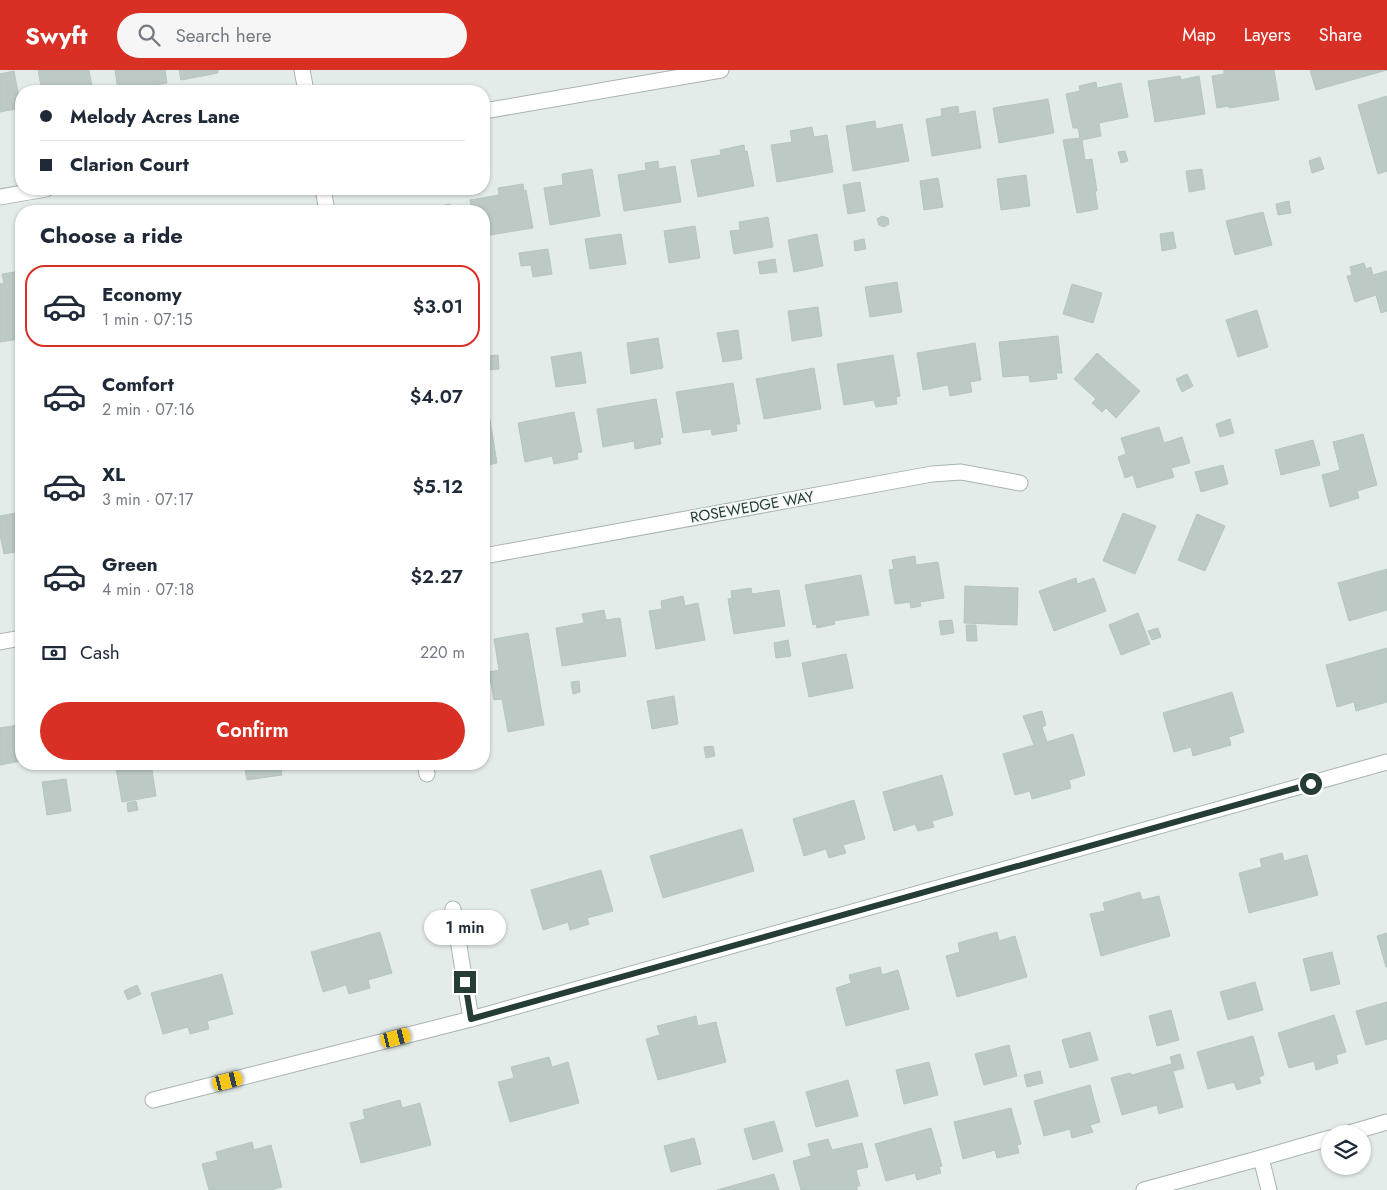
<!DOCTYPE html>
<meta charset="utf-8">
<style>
:root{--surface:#fff;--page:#f6f6f7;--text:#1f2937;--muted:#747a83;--line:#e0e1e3;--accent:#d93025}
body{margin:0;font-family:Jost,sans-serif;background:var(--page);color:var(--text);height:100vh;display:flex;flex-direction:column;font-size:19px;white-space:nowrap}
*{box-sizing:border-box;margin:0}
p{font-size:16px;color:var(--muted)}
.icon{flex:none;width:28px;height:28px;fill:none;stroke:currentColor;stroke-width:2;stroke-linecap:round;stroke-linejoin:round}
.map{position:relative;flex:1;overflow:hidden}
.panel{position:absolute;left:15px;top:135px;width:475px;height:565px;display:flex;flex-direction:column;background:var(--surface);border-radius:20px;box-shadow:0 1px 4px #0004}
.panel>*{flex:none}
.top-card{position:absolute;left:15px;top:15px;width:475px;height:110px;border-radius:20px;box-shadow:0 1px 4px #0004;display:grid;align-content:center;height:110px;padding:0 25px;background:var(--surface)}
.fabs{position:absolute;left:1321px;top:1055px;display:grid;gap:10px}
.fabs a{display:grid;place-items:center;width:50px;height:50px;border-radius:50%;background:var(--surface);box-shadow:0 1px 4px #0004;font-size:25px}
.end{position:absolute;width:22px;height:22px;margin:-11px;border:6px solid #253c37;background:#fff;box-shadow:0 0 0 2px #fff}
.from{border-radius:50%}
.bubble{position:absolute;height:35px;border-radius:18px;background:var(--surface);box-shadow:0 1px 4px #0004;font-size:16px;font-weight:600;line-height:35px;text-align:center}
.car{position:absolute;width:15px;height:30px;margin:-15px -8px;border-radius:6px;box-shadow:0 0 4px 1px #0007;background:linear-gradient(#f5c518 24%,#345 0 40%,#f5c518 0 76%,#345 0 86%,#f5c518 0)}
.top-card b{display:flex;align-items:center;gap:18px;height:48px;font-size:19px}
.top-card b+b{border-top:1px solid var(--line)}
.top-card i{width:12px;height:12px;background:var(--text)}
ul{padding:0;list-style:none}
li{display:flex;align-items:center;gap:15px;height:82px;margin:0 10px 8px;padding:0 15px;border:2px solid transparent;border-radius:20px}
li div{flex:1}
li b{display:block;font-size:19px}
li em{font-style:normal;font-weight:600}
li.current{border-color:var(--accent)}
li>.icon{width:45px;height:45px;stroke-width:1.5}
h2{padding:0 25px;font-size:22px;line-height:60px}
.pay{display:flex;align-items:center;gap:12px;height:55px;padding:0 25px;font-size:19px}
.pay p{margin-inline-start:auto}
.cta{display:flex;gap:10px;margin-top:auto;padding:10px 25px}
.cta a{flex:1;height:58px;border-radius:30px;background:var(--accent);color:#fff;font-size:20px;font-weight:600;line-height:58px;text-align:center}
header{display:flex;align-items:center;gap:30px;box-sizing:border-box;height:70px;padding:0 25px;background:var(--accent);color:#fff}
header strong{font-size:24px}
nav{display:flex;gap:28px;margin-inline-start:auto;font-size:18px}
.search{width:350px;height:45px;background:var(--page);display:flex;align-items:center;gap:12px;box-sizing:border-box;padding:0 18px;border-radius:28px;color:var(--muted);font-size:19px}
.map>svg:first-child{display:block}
</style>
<header>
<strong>Swyft</strong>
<div class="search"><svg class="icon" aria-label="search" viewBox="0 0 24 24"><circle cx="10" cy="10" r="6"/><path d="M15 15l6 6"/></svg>Search here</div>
<nav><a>Map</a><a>Layers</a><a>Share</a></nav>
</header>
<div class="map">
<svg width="1387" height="1120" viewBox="0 0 1387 1120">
<rect width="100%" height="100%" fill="#e4ece9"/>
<g fill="#bcc9c5" stroke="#b7c5c0">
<path d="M38 0H89L93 21H42Z"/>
<path d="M115 0H165L167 13 148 16 149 21H118Z"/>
<path d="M179 0H218V3L181 10Z"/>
<path d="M1224 0H1274L1279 30 1229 38V36L1217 38 1212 6 1224 4Z"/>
<path d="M1310 0H1387L1316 20Z"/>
<path d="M14 1 21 38 0 42V4Z"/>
<path d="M1180 6 1181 10 1199 6 1205 44 1155 52 1148 11Z"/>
<path d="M1096 12 1097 18 1121 13 1128 47 1099 53 1101 66 1082 70 1085 90 1092 89 1097 121H1095L1098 139 1077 143 1063 70 1080 68 1078 58H1073L1066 24 1080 21 1079 16Z"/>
<path d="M1387 26V101L1378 104 1358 35Z"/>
<path d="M1048 29 1054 63 999 73 993 38Z"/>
<path d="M958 36 959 44 975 41 981 78 932 86 926 49 942 46 941 39Z"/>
<path d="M875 51 876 59 902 54 909 91 853 101 846 56Z"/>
<path d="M812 57 814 67 827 65 833 102 777 112 771 75 792 72 790 61Z"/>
<path d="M744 75 745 82 747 81 754 116 698 127 691 90 721 85 720 80Z"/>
<path d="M1125 81 1128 91 1121 93 1118 82Z"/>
<path d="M1320 87 1324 99 1312 103 1309 91Z"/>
<path d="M658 91 659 99 675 96 681 132 624 141 618 105 646 100 645 93Z"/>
<path d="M592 99 600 146 550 155 544 118 563 115 562 104Z"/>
<path d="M1202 99 1205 119 1189 122 1186 101Z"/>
<path d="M1026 105 1030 136 1001 140 997 109Z"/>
<path d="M938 108 943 137 924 140 920 111Z"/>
<path d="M860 112 865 141 848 144 843 115Z"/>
<path d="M523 114 524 121 526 120 533 158 484 166V141H472L470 130 499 125 498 118Z"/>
<path d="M1289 131 1291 143 1278 145 1276 134Z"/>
<path d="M450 134 451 141H415Z"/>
<path d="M1263 142 1272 175 1235 185 1226 151Z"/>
<path d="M882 146 888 148 889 154 884 157 879 155 877 149Z"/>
<path d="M768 147 773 177 734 184 730 161 740 160 739 152Z"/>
<path d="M695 156 700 188 669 193 664 161Z"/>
<path d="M1173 162 1176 178 1162 181 1160 164Z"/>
<path d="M621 164 626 194 590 199 585 169Z"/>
<path d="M817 164 823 196 794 202 788 170Z"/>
<path d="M864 169 866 179 855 181 854 171Z"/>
<path d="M548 179 552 204 533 207 531 195 521 196 519 183Z"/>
<path d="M775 189 777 202 760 204 758 192Z"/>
<path d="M1364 193 1366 199 1371 197 1373 205 1387 201V241L1381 243 1376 225 1355 232 1347 206 1352 205 1350 197Z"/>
<path d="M21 201V257L18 258 20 269 0 272V214L4 213 2 204Z"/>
<path d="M897 212 902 242 870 247 865 217Z"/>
<path d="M1072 214 1102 223 1093 253 1063 244Z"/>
<path d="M818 237 822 266 792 271 788 241Z"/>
<path d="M1257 240 1268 277 1238 287 1226 250Z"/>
<path d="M738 260 742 289 723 292 717 263Z"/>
<path d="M1058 266 1062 303H1056L1057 309 1030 312 1029 305 1003 307 999 272Z"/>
<path d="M658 268 663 298 631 304 627 273Z"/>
<path d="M975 273 981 310 970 312 972 322 950 326 948 315 923 320 917 283Z"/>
<path d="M581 282 586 313 556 317 551 287Z"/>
<path d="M1097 283 1140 321 1116 348 1106 338 1102 342 1092 333 1096 329 1074 309Z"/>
<path d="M498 285 499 299 487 300 486 286Z"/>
<path d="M893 285 900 326 896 327 897 334 876 337 874 330 844 335 837 294Z"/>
<path d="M814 298 821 339 764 349 756 309Z"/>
<path d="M1187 304 1193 316 1182 322 1176 309Z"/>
<path d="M484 313 497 393 484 396Z"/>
<path d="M733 313 740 354H736L737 361 712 365 711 359 683 363 676 322Z"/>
<path d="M656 329 663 367 660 368 661 374 635 379 634 371 603 377 597 339Z"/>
<path d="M574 342 582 382 577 383 578 389 554 394 552 386 525 392 518 353Z"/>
<path d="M1230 349 1234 363 1220 367 1216 354Z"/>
<path d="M1159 357 1164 373 1182 367 1190 393 1171 398 1174 407 1137 418 1133 405 1125 408 1118 387 1126 384 1121 368Z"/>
<path d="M1363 364 1377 415 1357 421 1359 428 1330 437 1322 405 1340 400 1333 372Z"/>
<path d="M1313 370 1320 395 1281 405 1275 380Z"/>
<path d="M1223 395 1228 414 1201 422 1195 402Z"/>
<path d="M21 442V481L4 484 0 465V446Z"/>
<path d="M1123 443 1156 456 1135 504 1103 491Z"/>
<path d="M1197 444 1225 456 1205 501 1178 490Z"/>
<path d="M915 486 916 495 938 492 944 528 920 532 921 536 911 538 910 532 895 534 889 500 894 499 892 490Z"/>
<path d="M1387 499V540L1349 551 1338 513Z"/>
<path d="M861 505 869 545 834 551 835 554 817 558 816 554 813 555 805 515Z"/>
<path d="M1076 508 1077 514 1094 508 1106 541 1054 561 1039 521Z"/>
<path d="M965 516 1018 518 1017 555 964 553Z"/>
<path d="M751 518 752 524 779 520 785 556 734 564 728 529 732 528 731 521Z"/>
<path d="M683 526 685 536 698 533 705 570 656 579 649 541 662 539 661 531Z"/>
<path d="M604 540 606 550 620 548 626 586 562 596 556 558 584 553 582 544Z"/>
<path d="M1138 543 1150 574 1121 585 1109 555Z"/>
<path d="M952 550 954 563 941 565 939 551Z"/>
<path d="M966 555H976L977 571H967Z"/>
<path d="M1158 558 1161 567 1152 570 1148 561Z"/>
<path d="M528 563 544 655 508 662 502 629 494 630 489 602 499 600 494 569Z"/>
<path d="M788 570 791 586 776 588 774 573Z"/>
<path d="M1387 578V632L1356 641 1354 632 1337 637 1326 595Z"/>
<path d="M846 584 853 618 809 627 802 593Z"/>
<path d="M579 611 580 622 573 624 571 612Z"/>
<path d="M1232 622 1244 662 1229 667 1231 675 1193 686 1191 677 1174 682 1163 643Z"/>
<path d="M674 626 678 654 652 659 647 631Z"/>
<path d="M1042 641 1046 655 1042 657 1047 672 1073 664 1085 705 1069 710 1071 718 1032 729 1030 721 1015 725 1003 684 1034 675 1023 646Z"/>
<path d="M18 655 21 672V691L0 695V658Z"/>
<path d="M713 676 715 686 706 688 704 677Z"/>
<path d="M139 694H151L156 726 122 732 116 698Z"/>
<path d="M244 694H280L282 705 247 710Z"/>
<path d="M942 705 953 745 932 751 934 757 918 761 915 754 894 761 883 722Z"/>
<path d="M66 709 71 741 47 745 42 712Z"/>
<path d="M854 730 865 769 843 775 846 783 829 788 826 779 804 786 793 749Z"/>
<path d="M136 731 138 740 128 742 127 733Z"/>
<path d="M742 759 754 801 663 828 650 786Z"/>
<path d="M1282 783 1284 791 1307 785 1318 825 1249 843 1239 803 1262 797 1260 789Z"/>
<path d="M601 800 613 841 587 848 589 854 570 860 568 852 543 860 531 820Z"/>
<path d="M1140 822 1142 830 1159 826 1170 866 1101 886 1090 844 1105 841 1103 833Z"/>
<path d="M380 862 392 903 368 910 370 918 349 924 346 915 323 922 311 882Z"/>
<path d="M997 862 999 871 1015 866 1027 907 957 927 946 886 960 882 958 873Z"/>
<path d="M1387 863V897H1386L1377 866Z"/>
<path d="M1332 882 1340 914 1311 921 1303 889Z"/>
<path d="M880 897 882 905 898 900 909 939 846 956 836 918 851 913 849 905Z"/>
<path d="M222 904 233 944 207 951 209 959 190 964 188 957 163 964 151 923Z"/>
<path d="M1255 912 1263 940 1228 950 1220 922Z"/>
<path d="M137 915 141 924 128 930 124 921Z"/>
<path d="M1387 932V969L1366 975 1356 941Z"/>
<path d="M1171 940 1179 970 1157 976 1149 946Z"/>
<path d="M1334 945 1346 982 1336 985 1338 993 1316 1000 1314 991 1289 998 1278 963Z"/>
<path d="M696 946 698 956 716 952 726 992 658 1010 646 969 660 965 657 956Z"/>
<path d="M1090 962 1098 990 1070 998 1062 970Z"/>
<path d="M1253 966 1264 1005 1259 1007 1261 1013 1237 1020 1234 1012 1208 1019 1197 982Z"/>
<path d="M1009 975 1017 1006 984 1015 975 984Z"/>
<path d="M1180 984 1184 998 1174 1001 1170 987Z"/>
<path d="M549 987 552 997 568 992 579 1033 510 1052 498 1012 514 1008 511 997Z"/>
<path d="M929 992 938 1025 904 1034 896 1000Z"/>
<path d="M1171 994 1183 1037 1159 1044 1157 1035 1122 1045 1111 1008 1130 1003 1132 1005Z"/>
<path d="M1040 1001 1043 1013 1027 1017 1024 1005Z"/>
<path d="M848 1010 858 1046 816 1057 806 1022Z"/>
<path d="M1090 1015 1100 1052 1090 1055 1093 1062 1072 1068 1070 1059 1044 1066 1034 1031Z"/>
<path d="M400 1030 402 1038 420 1033 431 1075 361 1093 350 1053 365 1049 363 1040Z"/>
<path d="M1011 1038 1021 1074 1017 1075 1019 1083 997 1088 995 1080 963 1089 954 1052Z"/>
<path d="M774 1051 783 1081 753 1090 744 1059Z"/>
<path d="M931 1058 942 1096 939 1097 941 1103 917 1110 915 1103 886 1111 875 1074Z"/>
<path d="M694 1068 701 1094 671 1102 664 1076Z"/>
<path d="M828 1069 832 1080 862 1073 868 1097 856 1100 860 1116H857V1120H801L793 1091 811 1086 808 1074Z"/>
<path d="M252 1072 254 1080 271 1075 282 1117 271 1120H209L202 1094 218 1090 216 1082Z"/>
<path d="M774 1104 779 1120H717Z"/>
</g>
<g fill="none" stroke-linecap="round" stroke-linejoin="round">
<g stroke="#a7b4b0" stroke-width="17">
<g id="street">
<path d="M302 0 306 21"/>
<path d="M484 41 721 0"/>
<path d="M323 119 327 141"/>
<path d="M0 127 46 119"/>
<path d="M484 486 932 404 961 402 1020 413"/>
<path d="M0 572 21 568"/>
<path d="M425 694 427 704"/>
<path d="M453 839 471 949"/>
<path d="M153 1030 471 949 1387 692"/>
<path d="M1346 1064 1387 1052"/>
<path d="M1261 1088 1330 1068"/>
<path d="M1144 1120 1261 1088 1269 1120"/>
</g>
</g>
<use href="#street" stroke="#fff" stroke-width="15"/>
</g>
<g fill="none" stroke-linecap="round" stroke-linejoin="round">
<path stroke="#253c37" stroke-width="6" d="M465 912 471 949 1311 714"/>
</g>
<g text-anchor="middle" stroke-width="4" stroke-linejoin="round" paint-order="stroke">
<g font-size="15" fill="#253c37" stroke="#f4f9f7">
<text transform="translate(752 437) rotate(-10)" y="5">ROSEWEDGE WAY</text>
</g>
</g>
</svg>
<div class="fabs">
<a><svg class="icon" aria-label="layers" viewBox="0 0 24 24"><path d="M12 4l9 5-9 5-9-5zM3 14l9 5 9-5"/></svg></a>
</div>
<i class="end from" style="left:1311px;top:714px"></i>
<i class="end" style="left:465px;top:912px"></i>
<div class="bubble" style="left:424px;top:840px;width:82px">1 min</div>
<i class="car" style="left:396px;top:968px;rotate:76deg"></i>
<i class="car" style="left:228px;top:1011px;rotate:76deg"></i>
<div class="top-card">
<b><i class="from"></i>Melody Acres Lane</b>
<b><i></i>Clarion Court</b>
</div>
<section class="panel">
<h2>Choose a ride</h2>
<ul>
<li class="current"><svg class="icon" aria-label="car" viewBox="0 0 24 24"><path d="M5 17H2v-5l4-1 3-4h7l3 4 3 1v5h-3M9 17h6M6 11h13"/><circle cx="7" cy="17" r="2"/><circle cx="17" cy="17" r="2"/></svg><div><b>Economy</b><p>1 min · 07:15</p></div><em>$3.01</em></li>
<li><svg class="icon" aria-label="car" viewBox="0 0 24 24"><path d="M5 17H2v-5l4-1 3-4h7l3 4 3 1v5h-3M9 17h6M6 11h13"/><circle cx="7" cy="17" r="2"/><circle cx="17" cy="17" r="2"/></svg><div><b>Comfort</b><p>2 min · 07:16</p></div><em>$4.07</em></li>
<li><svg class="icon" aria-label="car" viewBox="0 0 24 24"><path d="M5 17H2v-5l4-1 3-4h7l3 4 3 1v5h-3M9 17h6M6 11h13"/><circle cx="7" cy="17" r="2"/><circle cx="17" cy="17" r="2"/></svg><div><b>XL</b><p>3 min · 07:17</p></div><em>$5.12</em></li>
<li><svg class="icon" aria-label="car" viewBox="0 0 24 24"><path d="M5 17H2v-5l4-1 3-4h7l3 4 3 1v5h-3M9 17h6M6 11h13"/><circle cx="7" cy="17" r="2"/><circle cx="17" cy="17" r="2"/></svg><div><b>Green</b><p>4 min · 07:18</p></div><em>$2.27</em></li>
</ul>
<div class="pay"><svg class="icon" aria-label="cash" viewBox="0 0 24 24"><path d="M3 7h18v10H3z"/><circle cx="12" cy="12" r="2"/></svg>Cash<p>220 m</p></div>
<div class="cta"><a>Confirm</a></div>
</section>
</div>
